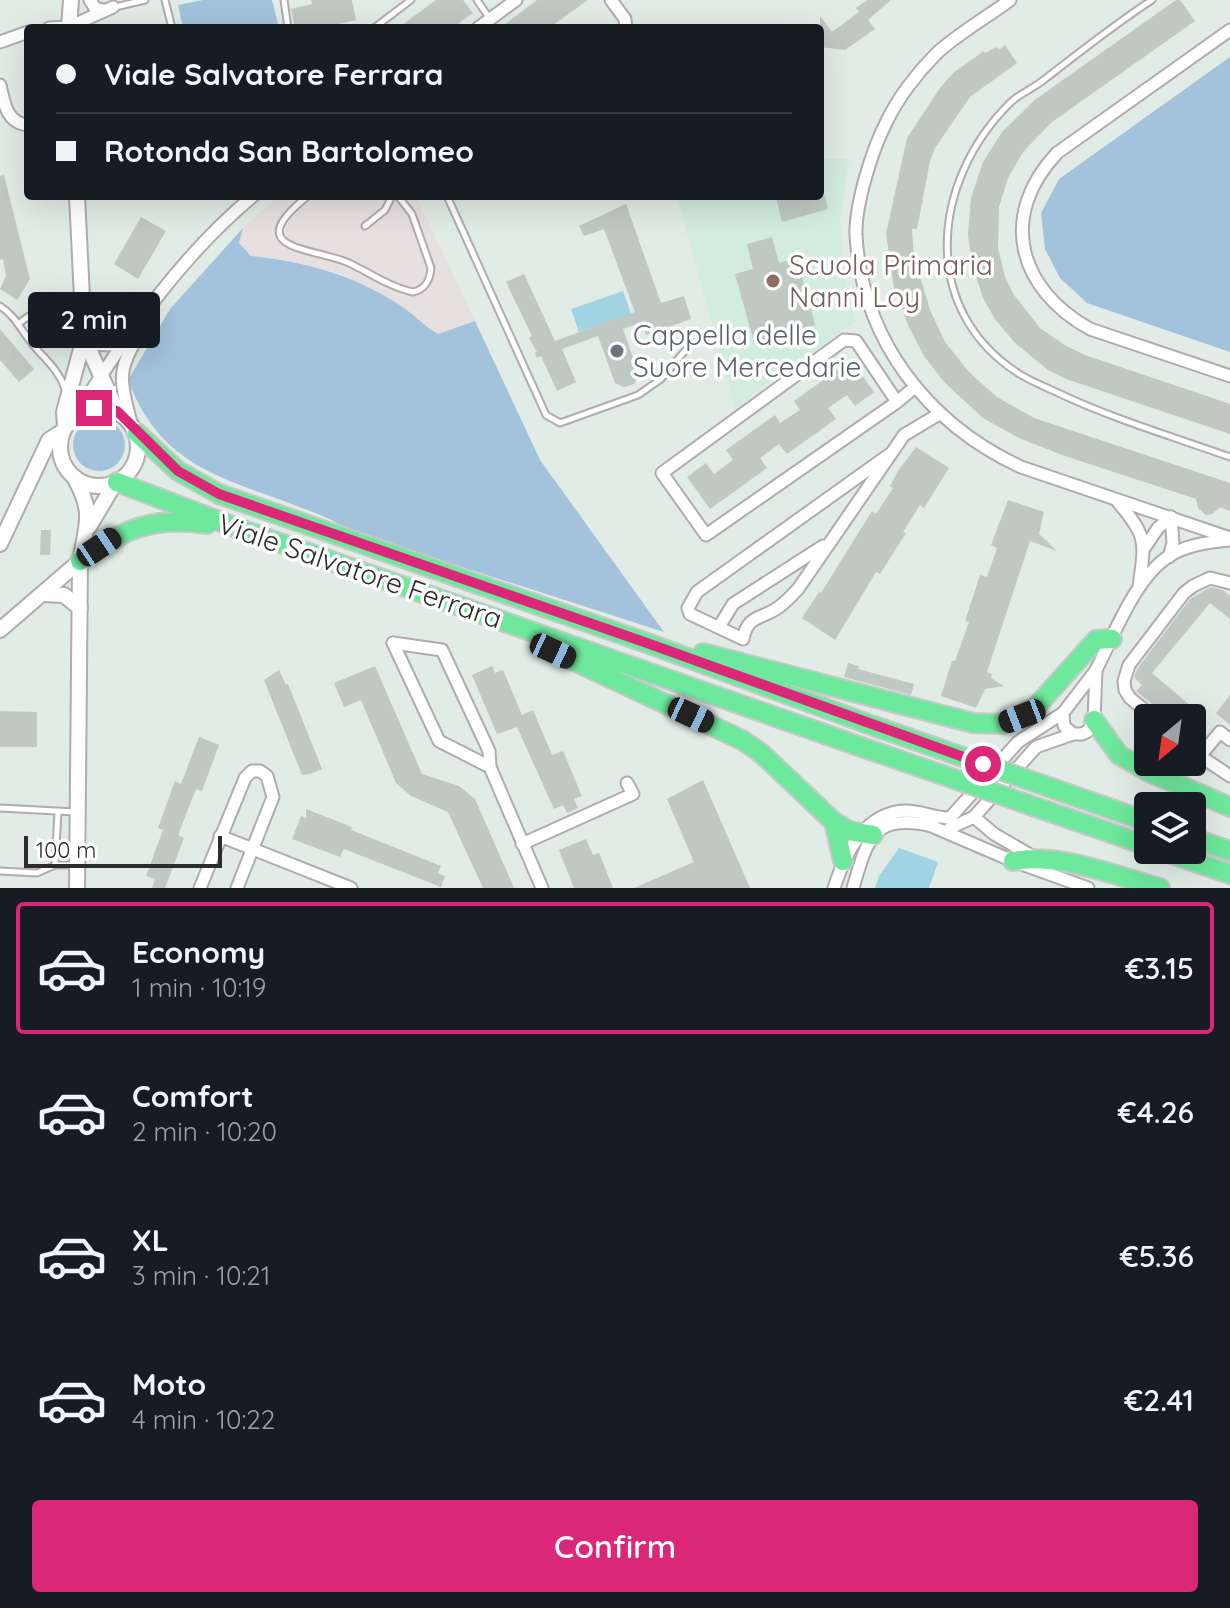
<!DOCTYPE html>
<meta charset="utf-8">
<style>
:root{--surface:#171b24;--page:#20242c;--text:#f1f3f6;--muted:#9ea1a6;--line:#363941;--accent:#db2777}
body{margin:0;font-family:Quicksand,sans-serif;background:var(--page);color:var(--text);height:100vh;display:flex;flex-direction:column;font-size:30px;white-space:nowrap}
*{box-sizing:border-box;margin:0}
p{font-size:26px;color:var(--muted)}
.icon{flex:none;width:44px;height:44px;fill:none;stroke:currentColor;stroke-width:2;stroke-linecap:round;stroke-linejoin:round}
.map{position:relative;height:888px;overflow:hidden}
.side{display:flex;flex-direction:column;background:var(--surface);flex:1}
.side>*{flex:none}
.banner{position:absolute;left:24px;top:24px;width:800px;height:176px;border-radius:8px;box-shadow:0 8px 32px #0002;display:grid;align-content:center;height:176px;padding:0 32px;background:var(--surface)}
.needle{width:52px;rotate:209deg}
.fabs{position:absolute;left:1134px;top:704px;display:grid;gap:16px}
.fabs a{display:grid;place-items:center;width:72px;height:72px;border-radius:8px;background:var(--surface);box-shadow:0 8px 32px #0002;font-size:40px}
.scale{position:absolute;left:24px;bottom:20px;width:198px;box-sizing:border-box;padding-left:8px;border:4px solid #2c2c2c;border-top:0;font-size:22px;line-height:28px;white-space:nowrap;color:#2c2c2c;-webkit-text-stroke:6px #fff;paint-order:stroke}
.end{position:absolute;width:36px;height:36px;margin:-18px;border:10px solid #db2777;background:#fff;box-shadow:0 0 0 4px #fff}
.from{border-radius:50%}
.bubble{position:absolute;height:56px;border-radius:8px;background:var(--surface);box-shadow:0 8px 32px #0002;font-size:26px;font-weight:600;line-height:56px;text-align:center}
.car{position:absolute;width:24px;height:48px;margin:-24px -12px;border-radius:10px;box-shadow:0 0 6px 2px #0007;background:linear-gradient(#222 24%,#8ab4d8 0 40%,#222 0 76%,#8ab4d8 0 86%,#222 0)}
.banner b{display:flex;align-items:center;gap:28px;height:76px;font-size:30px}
.banner b+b{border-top:2px solid var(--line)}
.banner i{width:20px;height:20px;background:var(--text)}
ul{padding:14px 0 0;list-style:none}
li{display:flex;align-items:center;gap:24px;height:132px;margin:0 16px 12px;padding:0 16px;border:4px solid transparent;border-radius:8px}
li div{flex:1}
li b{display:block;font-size:30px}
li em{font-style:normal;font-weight:600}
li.current{border-color:var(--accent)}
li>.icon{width:72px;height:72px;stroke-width:1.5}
.primary-button{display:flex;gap:16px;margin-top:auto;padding:16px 32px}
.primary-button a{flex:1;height:92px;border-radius:8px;background:var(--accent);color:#fff;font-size:32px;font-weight:600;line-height:92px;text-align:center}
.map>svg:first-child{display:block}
</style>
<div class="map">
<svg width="1230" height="888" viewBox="0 0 1230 888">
<rect width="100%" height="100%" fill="#e0ece5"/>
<path fill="#e6e0e0" d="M278 196H416L475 321 438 334 408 311 342 274 285 260 251 256 239 243 243 228Z"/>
<path fill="#d2ecde" d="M820 159H849L840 218 843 267 856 321 735 407 677 196H820Z"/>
<g fill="#a3c3dc">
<path d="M203 0H272L279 28H183L178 5Z"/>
<path d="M1230 57V352L1087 303 1060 278 1045 249 1041 213 1059 179Z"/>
<path d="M243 228 239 243 251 256C308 262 361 277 408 311 419 319 427 328 438 334L475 321 540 460 664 632 350 531C333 519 313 512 294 505 217 476 160 464 128 380L170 309Z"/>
<circle cx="99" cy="445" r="26"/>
</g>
<g fill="#a0d4e2">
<path d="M623 291 631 314 579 332 571 309Z"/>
<path d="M899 848 938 862 929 888H875L879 876Z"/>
</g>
<g fill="#bfc8c2">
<path d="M311 0H352L356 20 322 28H295L291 9 312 4Z"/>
<path d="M436 0H463L473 13 452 28H398Z"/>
<path d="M537 0H588L549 28H500Z"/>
<path d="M867 0H891L868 20 875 29 845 50 820 47V16L832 32 859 12 856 8Z"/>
<path d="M1176 0H1180L1195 21 1052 122 1023 152 1008 178 999 207 998 248 1005 277 1014 295 1040 328 1066 346 1085 355 1230 404V434L1066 379 1048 370 1015 343 995 319 983 298 972 263 968 235 971 198 983 162 1002 132 1036 99Z"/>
<path d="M1005 45 1017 63 970 97 935 148 930 161 917 229H912L914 256 930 310 945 342 970 373 997 397 1034 418 1230 483V511L1220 507 1212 514 1206 515 1198 508 1196 499 1062 455 1019 438 983 418 944 382 924 356 908 325 894 288 886 234 907 138 940 88 953 73 984 51 985 53 997 47 999 50Z"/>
<path d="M4 175 30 279 17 300 0 289 6 276 3 259 0 260V176Z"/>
<path d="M782 196H825L828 209 782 222 776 198Z"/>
<path d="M626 204 661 303 684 296 691 319 646 335 642 322 623 329 639 375 634 384 624 387 615 383 598 336 562 349 576 382 557 391 541 356 537 358 535 353 537 352 529 338 532 336 506 282 524 274 555 341 635 312 604 229 584 236 579 226Z"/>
<path d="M141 217 166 231 138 279 114 264Z"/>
<path d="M772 237 779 263 797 258 815 325 754 342 735 274 753 269 747 244Z"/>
<path d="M0 329 34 369 19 382 0 360Z"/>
<path d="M851 360 874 392 855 406 847 395 828 408 836 419 787 454 779 444 760 458 767 468 710 509 687 477 706 463 714 474 733 460 726 450 775 415 780 423 800 410 794 401Z"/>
<path d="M916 447 949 468 924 508 920 505 903 532 906 533 880 574 876 572 835 640 802 618 819 592 821 593 872 511 876 514 893 488 890 486 898 471Z"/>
<path d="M1008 500 1044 512 1039 534 1057 551 1030 541 987 672 992 674 991 678 1004 686 985 689 976 708 941 696 952 661H955L969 622 965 621 980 575 987 577 997 548 991 545Z"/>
<path d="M41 530H51L50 555H40Z"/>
<path d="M1211 587 1223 590 1230 596V619L1210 603 1152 673 1205 718 1192 733V718H1169L1136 691 1142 685 1134 677 1137 669 1190 599Z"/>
<path d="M848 663 859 666 858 669 914 684 911 695 844 677Z"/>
<path d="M375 666 422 774 459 786 475 799 514 888H483L448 812 411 796 396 783 361 700 344 707 334 683Z"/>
<path d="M492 666 495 673 503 670 522 715 533 710 552 755 563 751 582 796 574 799 578 808 567 813 563 805 554 809 517 727 497 734 472 675Z"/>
<path d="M279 670 286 685 288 684 322 769 310 774 302 775 264 680Z"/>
<path d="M1230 695V725L1216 713Z"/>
<path d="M0 711 37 712V747H0Z"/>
<path d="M199 737 219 745 202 791 196 789 178 835 184 838 165 888H152L155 879 146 876 163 830 158 828 175 781 181 784Z"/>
<path d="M703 780 750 888H634L694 862 667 799Z"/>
<path d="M306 809 352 827 351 830 441 866 438 873 445 876 441 887 344 849 340 857 292 839 301 816 306 818Z"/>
<path d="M586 839 593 855 599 853 613 888H574L559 850Z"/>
</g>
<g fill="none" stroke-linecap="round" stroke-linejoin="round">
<g stroke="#b3aaae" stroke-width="9">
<g id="service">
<path d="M165 0 172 28"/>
<path d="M284 0 288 28"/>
<path d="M477 0 490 19"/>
<path d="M1152 0C1115 24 1080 52 1045 79 1034 88 1019 94 1010 103 931 181 918 311 1021 375 1031 381 1043 386 1054 391 1110 418 1171 436 1230 457"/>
<path d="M115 7 145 0"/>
<path d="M374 28 411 0"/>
<path d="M308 196C238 251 313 247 349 263 370 273 390 287 413 292 426 289 430 280 431 268L412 214 398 196"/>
<path d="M447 196 546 415 560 423 638 395 661 379 690 345"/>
<path d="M365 226 385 210 392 196"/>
<path d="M0 306C14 315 20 328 30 341 42 357 59 369 65 389"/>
<path d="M18 324 29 316 80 336"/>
<path d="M0 808 75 812"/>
<path d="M55 865 58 812"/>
<path d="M0 871 37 873 55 865H76"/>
</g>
</g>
<g stroke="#b3aaae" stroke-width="15">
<g id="minor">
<path d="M90 0 95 8 103 10"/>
<path d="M611 0 625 19 626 28"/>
<path d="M1010 0C986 18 957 34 936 54 917 73 897 99 886 123 872 150 855 205 856 235 862 340 928 424 1021 467L1230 538"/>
<path d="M49 28 69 27 113 7"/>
<path d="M478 28 516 0"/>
<path d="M1230 30 1057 153C998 216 1018 289 1090 329L1230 376"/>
<path d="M0 42 28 32"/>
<path d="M0 85C4 102 6 123 28 125"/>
<path d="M897 402 856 341 844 340 662 473 706 535 897 402 915 387"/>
<path d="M77 413C127 334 181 256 253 196"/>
<path d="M131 423C120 378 116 372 141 331"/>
<path d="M890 454 697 592 688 608 690 614 743 639C748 614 761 620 779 607 786 602 792 595 798 589L904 435 939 414"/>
<path d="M1117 501C1148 537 1145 541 1139 587"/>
<path d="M1145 547 1158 528 1171 517"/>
<path d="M1169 557 1173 543 1171 517"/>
<path d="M719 627 733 604 823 546"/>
<path d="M393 643 442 650 489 751 490 767 542 888"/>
<path d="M393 643 439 741 490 767"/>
<path d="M1096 670C1114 635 1135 578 1169 556 1186 545 1209 542 1229 540"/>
<path d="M1154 718 1130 698 1125 690 1124 681 1129 665 1184 593 1193 586 1210 578 1230 583"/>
<path d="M1192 749 1200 756 1220 732 1230 740"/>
<path d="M1200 756 1230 776"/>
<path d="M974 817 994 834 1037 859"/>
<path d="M950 818 1018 742 1063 713"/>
<path d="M929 825 1013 861 1088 888"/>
<path d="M950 828 974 817 1036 747 1073 734H1082L1088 731 1094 720 1096 670 1063 713 1064 726 1073 734"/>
<path d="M220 836 351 888"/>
<path d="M522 844 633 794 627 783"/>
<path d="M200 888 245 778 252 771H260L267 776 273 797 237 888"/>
<path d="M834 888C845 854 864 812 906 811 921 811 935 818 950 818"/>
<path d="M853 888C868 836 874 813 934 826"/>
</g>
</g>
<g stroke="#b3aaae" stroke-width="18">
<g id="tertiary">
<path d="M69 28 71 0"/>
<path d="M77 196 84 338 117 411"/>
<path d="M84 338 98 343 123 344"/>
<circle cx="99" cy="447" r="39"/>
<path d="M65 426 64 412 84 338"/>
<path d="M74 477C94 512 87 523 80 561L77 888"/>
<path d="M89 527 115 483"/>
<path d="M0 544 49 440 63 431"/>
<path d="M43 594 64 595 80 608"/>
<path d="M0 630 80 561"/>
</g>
</g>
<g stroke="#c8c8c8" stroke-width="22">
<g id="trunk">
<path d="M137 433 178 471 219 494 647 643 874 726"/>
<path d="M117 482 237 528 870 750"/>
<path d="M80 561C123 529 152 516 207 524"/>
<path d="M547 643 553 651 742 740 761 753 834 822 849 831 873 835"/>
<path d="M703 653 973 723 1002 724 1035 708 1096 640 1112 639"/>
<path d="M1094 720 1119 755 1149 772 1230 807"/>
<path d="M1120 812 1148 822"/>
<path d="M834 822 843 861"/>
<path d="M1111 833 1148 846"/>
<path d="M1192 838 1230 851"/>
<path d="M1160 850 1230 874"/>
<path d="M1013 861C1061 853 1113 875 1160 888"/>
</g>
</g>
<use href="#service" stroke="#fff" stroke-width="5"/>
<use href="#minor" stroke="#fff" stroke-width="11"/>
<use href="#tertiary" stroke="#fff" stroke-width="14"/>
<use href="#trunk" stroke="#6ee89c" stroke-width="18"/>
<g stroke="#c8c8c8" stroke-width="22" stroke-linecap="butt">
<g id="trunk-bridge">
<path d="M874 726 1120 812"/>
<path d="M870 750 1111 833"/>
</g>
</g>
<use href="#trunk-bridge" stroke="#6ee89c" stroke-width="18"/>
</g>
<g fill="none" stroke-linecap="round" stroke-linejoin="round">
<path stroke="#db2777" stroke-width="10" d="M94 408 117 411 178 471 219 494 647 643 983 764"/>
</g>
<circle fill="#8d6e63" stroke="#fff" stroke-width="3" cx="773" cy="281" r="8"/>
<circle fill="#6b7280" stroke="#fff" stroke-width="3" cx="617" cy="351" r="8"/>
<g text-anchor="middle" stroke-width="7" stroke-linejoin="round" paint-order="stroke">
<g font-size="28" fill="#785e54" stroke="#fff" text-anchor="start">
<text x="789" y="275">Scuola Primaria<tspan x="789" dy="32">Nanni Loy</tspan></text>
</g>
<g font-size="28" fill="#5b616d" stroke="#fff" text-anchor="start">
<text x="633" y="345">Cappella delle<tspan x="633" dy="32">Suore Mercedarie</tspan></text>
</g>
<g font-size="28" fill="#2c2c2c" stroke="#fff">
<text transform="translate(360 571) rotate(19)" y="10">Viale Salvatore Ferrara</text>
</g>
</g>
</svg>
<div class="fabs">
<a><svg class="needle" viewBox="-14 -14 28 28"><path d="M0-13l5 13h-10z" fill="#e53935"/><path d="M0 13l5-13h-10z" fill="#9ea1a6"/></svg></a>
<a><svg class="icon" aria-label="layers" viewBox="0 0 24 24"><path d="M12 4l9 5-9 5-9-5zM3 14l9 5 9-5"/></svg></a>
</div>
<div class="scale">100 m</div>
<i class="end from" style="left:983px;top:764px"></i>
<i class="end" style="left:94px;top:408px"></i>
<div class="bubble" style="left:28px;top:292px;width:132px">2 min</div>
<i class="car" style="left:99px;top:547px;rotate:56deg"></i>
<i class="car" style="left:553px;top:651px;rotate:115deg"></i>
<i class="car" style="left:691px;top:715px;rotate:115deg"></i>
<i class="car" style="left:1022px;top:716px;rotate:249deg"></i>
<div class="banner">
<b><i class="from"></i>Viale Salvatore Ferrara</b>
<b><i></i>Rotonda San Bartolomeo</b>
</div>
</div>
<section class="side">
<ul>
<li class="current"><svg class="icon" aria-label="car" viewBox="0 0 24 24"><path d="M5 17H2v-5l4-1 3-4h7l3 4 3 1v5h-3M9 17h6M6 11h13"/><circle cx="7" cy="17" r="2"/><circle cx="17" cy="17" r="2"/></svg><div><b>Economy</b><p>1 min · 10:19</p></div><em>€3.15</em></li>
<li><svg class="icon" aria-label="car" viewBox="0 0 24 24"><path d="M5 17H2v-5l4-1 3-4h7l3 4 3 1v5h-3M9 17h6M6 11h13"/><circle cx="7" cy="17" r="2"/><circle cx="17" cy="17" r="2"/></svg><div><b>Comfort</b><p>2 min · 10:20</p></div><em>€4.26</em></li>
<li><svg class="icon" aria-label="car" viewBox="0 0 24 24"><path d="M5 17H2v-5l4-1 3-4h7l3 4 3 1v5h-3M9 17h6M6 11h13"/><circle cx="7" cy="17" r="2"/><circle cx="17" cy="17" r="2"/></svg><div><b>XL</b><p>3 min · 10:21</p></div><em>€5.36</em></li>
<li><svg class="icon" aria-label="car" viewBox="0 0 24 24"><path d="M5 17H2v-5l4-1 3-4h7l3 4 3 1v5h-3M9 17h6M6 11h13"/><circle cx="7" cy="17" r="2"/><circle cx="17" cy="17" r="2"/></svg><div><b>Moto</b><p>4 min · 10:22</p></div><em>€2.41</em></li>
</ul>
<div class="primary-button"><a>Confirm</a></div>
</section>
